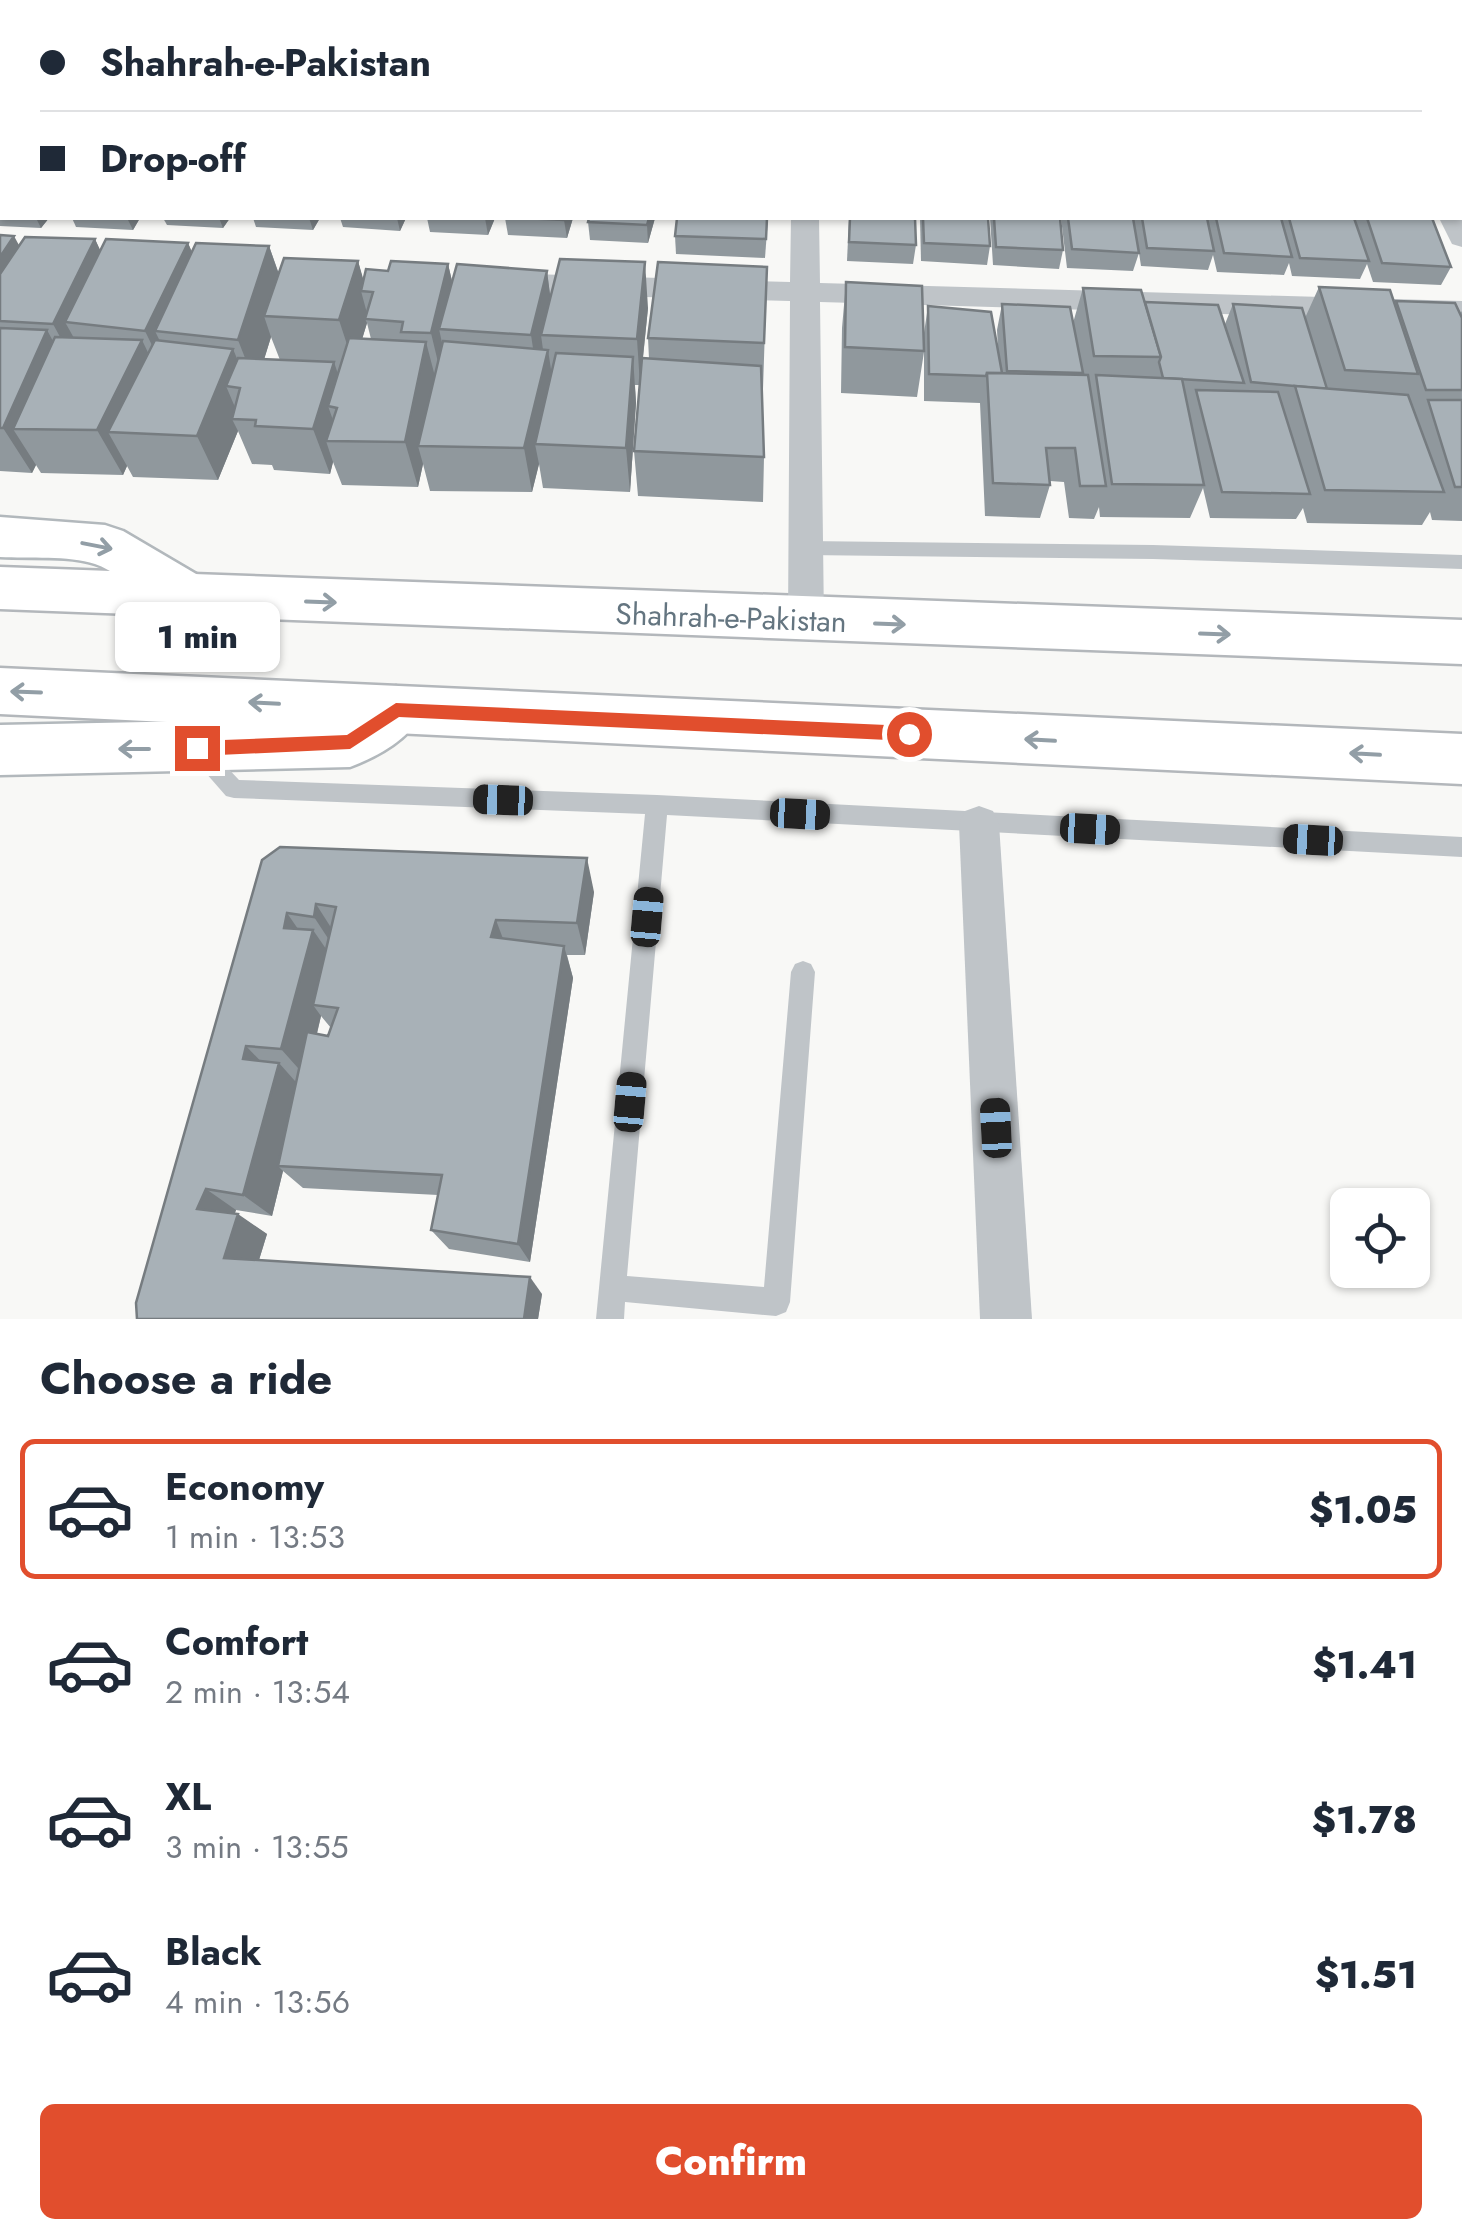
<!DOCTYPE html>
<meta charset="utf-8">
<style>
:root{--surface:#fff;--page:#f6f6f7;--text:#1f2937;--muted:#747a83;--line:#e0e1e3;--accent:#e14e2d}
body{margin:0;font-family:Jost,sans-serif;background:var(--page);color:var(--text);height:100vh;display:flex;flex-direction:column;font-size:38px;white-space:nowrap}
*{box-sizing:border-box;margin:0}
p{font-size:32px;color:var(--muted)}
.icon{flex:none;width:55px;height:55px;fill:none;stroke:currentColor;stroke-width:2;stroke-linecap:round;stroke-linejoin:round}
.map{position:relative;height:1319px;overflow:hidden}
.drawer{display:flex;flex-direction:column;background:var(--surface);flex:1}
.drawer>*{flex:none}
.guide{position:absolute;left:0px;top:0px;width:1462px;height:220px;box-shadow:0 2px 8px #0004;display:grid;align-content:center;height:220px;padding:0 40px;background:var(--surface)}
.controls{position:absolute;left:1330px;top:1188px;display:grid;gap:20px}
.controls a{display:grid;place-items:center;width:100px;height:100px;border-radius:15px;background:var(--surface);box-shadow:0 2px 8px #0004;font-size:50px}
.end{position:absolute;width:45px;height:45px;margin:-22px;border:12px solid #e14e2d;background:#fff;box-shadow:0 0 0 5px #fff}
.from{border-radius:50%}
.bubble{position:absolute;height:70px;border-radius:15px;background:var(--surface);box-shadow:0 2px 8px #0004;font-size:32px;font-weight:800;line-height:70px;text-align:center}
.car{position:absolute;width:30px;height:60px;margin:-30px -15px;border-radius:12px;box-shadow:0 0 8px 2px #0007;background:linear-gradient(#222 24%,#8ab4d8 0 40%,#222 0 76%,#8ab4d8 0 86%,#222 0)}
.guide b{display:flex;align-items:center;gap:35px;height:95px;font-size:38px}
.guide b+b{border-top:2px solid var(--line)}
.guide i{width:25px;height:25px;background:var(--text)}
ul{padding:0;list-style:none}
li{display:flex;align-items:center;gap:30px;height:140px;margin:0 20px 15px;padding:0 20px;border:5px solid transparent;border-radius:15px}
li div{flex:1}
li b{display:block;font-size:38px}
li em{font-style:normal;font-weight:800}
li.on{border-color:var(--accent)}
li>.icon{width:90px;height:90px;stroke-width:1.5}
h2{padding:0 40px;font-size:45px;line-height:120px}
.button{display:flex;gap:20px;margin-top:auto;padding:20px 40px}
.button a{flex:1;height:115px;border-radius:15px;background:var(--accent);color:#fff;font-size:40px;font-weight:800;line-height:115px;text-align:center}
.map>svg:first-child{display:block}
</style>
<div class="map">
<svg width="1462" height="1319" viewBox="0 0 1462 1319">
<rect width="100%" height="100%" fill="#f8f8f6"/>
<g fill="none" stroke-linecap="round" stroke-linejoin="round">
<g stroke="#b2b8bc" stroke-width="5">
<g id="secondary">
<path d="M0 517 105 525 123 531 208 581 216 596 208 611C162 626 135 578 95 564 68 555 29 559 0 557Z"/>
<path d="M396 686 416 693 424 710C411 738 379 756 350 767L0 775V725L340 718 376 693Z"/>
</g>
</g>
<g stroke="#b3b7bb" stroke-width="5">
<g id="highway">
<path d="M0 567 1462 620V664L0 609Z"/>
<path d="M0 668 1462 734V784L0 714Z"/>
</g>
</g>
<g fill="#bfc4c8" fill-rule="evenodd">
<path d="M806 541 1153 545 1462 555V569L1153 559 806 555 797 548Z"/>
<path d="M198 741 205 744 239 780 657 795 1462 837V857L667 815 627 1276 764 1287 791 972 795 964 803 961 811 964 815 972 790 1302 786 1312 776 1316 625 1302 624 1319H596L645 814 234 798 226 796 191 756 188 750 191 744Z"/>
</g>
<g fill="#bfc4c8" fill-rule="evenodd">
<path d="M1344 0H1368L1369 2H1345Z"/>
<rect x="0" y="72" width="2" height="16"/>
<path d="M1460 211H1462V247L1452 244 1439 218H1460Z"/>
<path d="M791 218H819L820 283 1462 301V321L820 302 824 621 819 631 806 636 793 631 788 621 790 301 497 293 482 283 497 273 790 282Z"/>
<path d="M979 806 993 811 999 824 1032 1319H980L959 824 965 811Z"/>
</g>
<use href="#secondary" fill="#fff" fill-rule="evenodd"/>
<use href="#highway" fill="#fff" fill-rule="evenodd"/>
</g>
<g fill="#90989d" fill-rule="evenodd">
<path d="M0 0H58L59 2H2V55H0Z"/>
<path d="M210 0H290L289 2H208Z"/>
<path d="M358 0H457L456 2H359Z"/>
<path d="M1375 0H1419V2Z"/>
<path d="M1427 0H1462V4H1460V2H1428Z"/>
<path d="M1460 14 1462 18V138H1460Z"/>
<path d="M1460 145H1462V203L1460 198Z"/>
<path d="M2 167V218H49L41 228 0 226V171Z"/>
<path d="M72 218H140L133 230 76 227Z"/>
<path d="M163 218H230L223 228 167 225Z"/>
<path d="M253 218H320L313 230 256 227Z"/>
<path d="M340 218H406L400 231 343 227Z"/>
<path d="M427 218H495L488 235 430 232Z"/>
<path d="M505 218H573L567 238 508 235Z"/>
<path d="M655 218 648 243 590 240 588 222Z"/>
<path d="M768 218 765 258 676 254 675 236Z"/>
<path d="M849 218H915L916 245 913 264 847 261Z"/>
<path d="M920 218H988L990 246 987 265 921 261Z"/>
<path d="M990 218H1060L1063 250 1059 269 993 265Z"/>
<path d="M1061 218H1432L1451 267 1441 285 1373 282 1367 264 1360 279 1292 276 1289 263 1284 275 1217 272 1213 255 1208 270 1141 266 1139 253 1133 271 1067 268Z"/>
<path d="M0 235 19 245 95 239 100 251 188 243 192 252 269 246 279 274 358 261 363 280 388 271 448 264 452 281 547 271 550 296 648 308 643 358 649 359 648 338 767 267 763 389H762L764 457 763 502 638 496 634 451 640 385H635L636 403 630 492 543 488 539 464 532 492 430 491 423 464 418 487 342 485 333 462 330 474 274 470 272 465 252 464 238 431 218 480 133 477 127 466 123 475 41 473 36 465 32 473 0 471ZM367 323 371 339H362ZM271 337 280 360 264 359Z"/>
<path d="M846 282 924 333 928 306 998 348 997 330 1002 304 1073 323 1083 288 1145 302 1225 324 1233 304 1305 318 1319 287 1394 304 1396 301 1460 314 1462 311V521L1432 520 1430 512 1422 525 1307 523 1303 508 1296 519 1210 518 1203 488 1190 518 1100 517 1099 507 1094 519 1069 518 1064 482 1050 481V485L1040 518 985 516 980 403 924 401V352L917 397 841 393 842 328Z"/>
<path d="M262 860 594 892 585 955H567L573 978 530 1262 449 1249 431 1230 438 1195 303 1188 283 1171 272 1216 236 1210 235 1213 267 1234 259 1260 542 1294 538 1319H137ZM321 1016 331 1028 328 1036 317 1034Z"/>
</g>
<g fill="#767c80">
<path d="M2 116V146L0 150V119Z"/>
<path d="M36 218H49L41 228Z"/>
<path d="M127 218H140L133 230Z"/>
<path d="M219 218H230L223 228Z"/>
<path d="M309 218H320L313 230Z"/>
<path d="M397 218H406L400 231Z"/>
<path d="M485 218H495L488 235Z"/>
<path d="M565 218H573L567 238 564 220Z"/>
<path d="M649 218H655L648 243 647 225Z"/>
<path d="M14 236 39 282 0 321V257Z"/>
<path d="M95 239 117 286 65 322 84 356 78 370 53 324Z"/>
<path d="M188 243 207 289 155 331 172 366 167 376 145 331Z"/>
<path d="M269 246 285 292 264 316 271 337 256 386 238 340Z"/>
<path d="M358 261 367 292 361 291 368 317 365 319 367 323 354 366 339 320Z"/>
<path d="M645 262 648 308 640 385 637 339Z"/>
<path d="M448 264 459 311 439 329 446 361 442 379 431 333Z"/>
<path d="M547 271 553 317 541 335 544 357 538 381 531 335Z"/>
<path d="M47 330 72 376 13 429 36 465 32 473 3 428Z"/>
<path d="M142 340 164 386 108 432 127 466 123 475 97 430Z"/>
<path d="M426 342 438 388 418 446 423 464 418 487 405 442Z"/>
<path d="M233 349 252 394 240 388 226 386 240 419H232L238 431 218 480 197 436Z"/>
<path d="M548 350 555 395 535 444 539 464 532 492 524 448Z"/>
<path d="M633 357 636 403 630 492 626 448Z"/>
<path d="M334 362 349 407 328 406 340 440 326 441 333 462 330 474 313 429Z"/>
<path d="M587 858 594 892 585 955 577 923Z"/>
<path d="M316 904 337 937 335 949 314 917Z"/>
<path d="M287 913 309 945 313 930 335 962 313 1005 321 1016 306 1077 281 1049 284 928Z"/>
<path d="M496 920 508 952 491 937Z"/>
<path d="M564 946 573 978 530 1262 518 1244Z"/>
<path d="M246 1046 272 1073 243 1059Z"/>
<path d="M279 1063 303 1090 278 1166 283 1171 272 1216 243 1195Z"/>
<path d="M206 1189 236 1210 228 1229 197 1209Z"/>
<path d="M238 1214 267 1234 254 1276 224 1258Z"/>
<path d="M530 1277 542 1294 538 1319H524Z"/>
</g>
<g fill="#a8b1b7" stroke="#767c80" stroke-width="2.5">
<path d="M0 0H48L46 2H2V37H0Z"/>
<path d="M70 0H125L123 2H68Z"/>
<path d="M137 0H192L191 2H136Z"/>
<path d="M210 0H264V2H208Z"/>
<rect x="838" y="0" width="76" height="2"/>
<path d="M1244 0H1331L1332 2H1244Z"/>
<path d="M1460 14 1462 18V60H1460Z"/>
<rect x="1460" y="67" width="2" height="52"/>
<path d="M0 85H2V116L0 119Z"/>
<path d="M2 167V208H0V171Z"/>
<path d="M522 218H565L564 220Z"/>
<path d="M589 218H649L647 225 588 222Z"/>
<path d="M677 218H767L766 239 675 236Z"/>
<path d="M850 218H915L916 245 849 242Z"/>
<path d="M923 218H988L990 246 924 243Z"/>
<path d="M994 218H1060L1063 250 996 247Z"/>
<path d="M1068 218H1133L1139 253 1072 249Z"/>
<path d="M1142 218H1207L1214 251 1147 248Z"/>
<path d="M1216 218H1281L1292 257 1224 253Z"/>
<path d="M1289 218H1354L1369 261 1300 258Z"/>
<path d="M1367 218H1432L1451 267 1382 263Z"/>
<path d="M0 235 14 236 0 257Z"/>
<path d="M25 237 95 239 53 324 0 321V274Z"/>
<path d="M106 239 188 243 145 331 65 322Z"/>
<path d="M196 243 269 246 238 340 155 331Z"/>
<path d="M284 258 358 261 339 320 264 316Z"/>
<path d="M560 259 645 262 637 339 541 335Z"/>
<path d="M391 261 448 264 431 333 401 332 403 322 365 319 373 292 361 291 366 269 388 271Z"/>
<path d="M658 262 767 267 764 343 648 338Z"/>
<path d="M457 264 547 271 531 335 439 329Z"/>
<path d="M846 282 922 286 924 351 845 347Z"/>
<path d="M1319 287 1390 290 1418 374 1345 370Z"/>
<path d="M1083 288 1141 290 1161 357 1094 356Z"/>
<path d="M1396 301 1455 303 1462 318V390H1426Z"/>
<path d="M1145 302 1218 305 1244 383 1163 378 1159 362 1161 357Z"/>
<path d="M1002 304 1070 307 1083 373 1007 371Z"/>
<path d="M1233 304 1302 308 1327 389 1251 382Z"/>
<path d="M928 306 991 312 1002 373H987L986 376 929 374Z"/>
<path d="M0 328 47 330 3 428H0Z"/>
<path d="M55 337 142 340 97 430 13 429Z"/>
<path d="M349 338 426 342 405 442 326 441 337 408 328 406Z"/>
<path d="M155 340 233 349 197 436 108 432Z"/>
<path d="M443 341 548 350 524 448 418 446Z"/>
<path d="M556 353 633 357 626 448 535 444Z"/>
<path d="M238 358 334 362 313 429 255 426 256 420 232 419 240 388 226 386Z"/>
<path d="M642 358 761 366 764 457 634 451Z"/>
<path d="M987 373 1088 375 1106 486H1080L1075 448H1046L1050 485 993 483Z"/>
<path d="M1096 375 1182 379 1204 485 1112 484Z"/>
<path d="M1295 386 1408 395 1444 492 1325 490Z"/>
<path d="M1196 390 1278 392 1310 494 1222 492Z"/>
<path d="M1428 400H1462V487H1455Z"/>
<path d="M280 847 587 858 577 923 496 920 491 937 564 946 518 1244 431 1230 442 1175 278 1166 307 1032 328 1036 338 1008 313 1005 336 907 316 904 314 917 287 913 284 928 313 930 281 1049 246 1046 243 1059 279 1063 243 1195 206 1189 197 1209 238 1214 224 1258 530 1277 524 1319H137L136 1303 262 860Z"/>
</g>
<defs><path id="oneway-shaft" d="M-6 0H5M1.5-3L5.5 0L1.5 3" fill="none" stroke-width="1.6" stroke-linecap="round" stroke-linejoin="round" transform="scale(2.5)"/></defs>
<g stroke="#929ea6">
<use href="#oneway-shaft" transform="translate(97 546) rotate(11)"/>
<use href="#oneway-shaft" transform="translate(321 602) rotate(2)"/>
<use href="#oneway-shaft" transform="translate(890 624) rotate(2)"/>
<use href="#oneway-shaft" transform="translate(1215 634) rotate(2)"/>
<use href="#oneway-shaft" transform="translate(26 692) rotate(-178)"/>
<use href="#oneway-shaft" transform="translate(264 703) rotate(-177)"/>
<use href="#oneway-shaft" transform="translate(1040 740) rotate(-177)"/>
<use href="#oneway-shaft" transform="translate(134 749) rotate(180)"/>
<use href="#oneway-shaft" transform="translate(1365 754) rotate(-177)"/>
</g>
<path fill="#e14e2d" d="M396 703 909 726 918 734 909 741 399 717 350 749 197 756 188 748 197 741 347 735Z"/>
<g text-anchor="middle" stroke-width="10" stroke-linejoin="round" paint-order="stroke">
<g font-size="30" fill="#647580" stroke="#fff">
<text transform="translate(731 618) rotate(2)" y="10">Shahrah-e-Pakistan</text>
</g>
</g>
</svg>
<div class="controls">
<a><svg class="icon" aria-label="locate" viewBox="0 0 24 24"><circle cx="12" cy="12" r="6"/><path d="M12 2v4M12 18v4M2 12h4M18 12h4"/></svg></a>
</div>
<i class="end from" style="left:909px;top:734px"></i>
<i class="end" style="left:197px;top:748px"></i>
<div class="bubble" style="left:115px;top:602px;width:165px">1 min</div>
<i class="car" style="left:503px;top:800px;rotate:272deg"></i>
<i class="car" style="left:800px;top:814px;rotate:93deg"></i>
<i class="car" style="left:1090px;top:829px;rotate:93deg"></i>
<i class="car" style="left:1313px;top:840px;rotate:273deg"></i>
<i class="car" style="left:647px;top:917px;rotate:5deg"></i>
<i class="car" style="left:630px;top:1102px;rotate:5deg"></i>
<i class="car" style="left:996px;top:1128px;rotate:357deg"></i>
<div class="guide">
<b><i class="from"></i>Shahrah-e-Pakistan</b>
<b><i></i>Drop-off</b>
</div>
</div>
<section class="drawer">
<h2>Choose a ride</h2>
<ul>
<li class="on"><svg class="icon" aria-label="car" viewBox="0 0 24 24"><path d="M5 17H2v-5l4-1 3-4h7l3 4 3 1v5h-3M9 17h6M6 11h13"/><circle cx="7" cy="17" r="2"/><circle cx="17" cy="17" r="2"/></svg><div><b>Economy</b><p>1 min · 13:53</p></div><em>$1.05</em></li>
<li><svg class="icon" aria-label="car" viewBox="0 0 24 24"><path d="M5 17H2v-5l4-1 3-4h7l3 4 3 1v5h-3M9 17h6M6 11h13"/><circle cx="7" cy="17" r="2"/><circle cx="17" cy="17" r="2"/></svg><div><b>Comfort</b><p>2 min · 13:54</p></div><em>$1.41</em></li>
<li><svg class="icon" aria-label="car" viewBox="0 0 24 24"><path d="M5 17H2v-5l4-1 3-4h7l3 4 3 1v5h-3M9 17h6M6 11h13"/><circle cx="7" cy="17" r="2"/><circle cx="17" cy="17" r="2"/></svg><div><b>XL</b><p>3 min · 13:55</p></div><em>$1.78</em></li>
<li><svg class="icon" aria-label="car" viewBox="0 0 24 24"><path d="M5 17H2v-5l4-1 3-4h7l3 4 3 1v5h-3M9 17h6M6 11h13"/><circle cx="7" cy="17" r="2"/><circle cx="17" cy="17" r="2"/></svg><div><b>Black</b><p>4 min · 13:56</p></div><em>$1.51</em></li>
</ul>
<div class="button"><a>Confirm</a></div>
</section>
